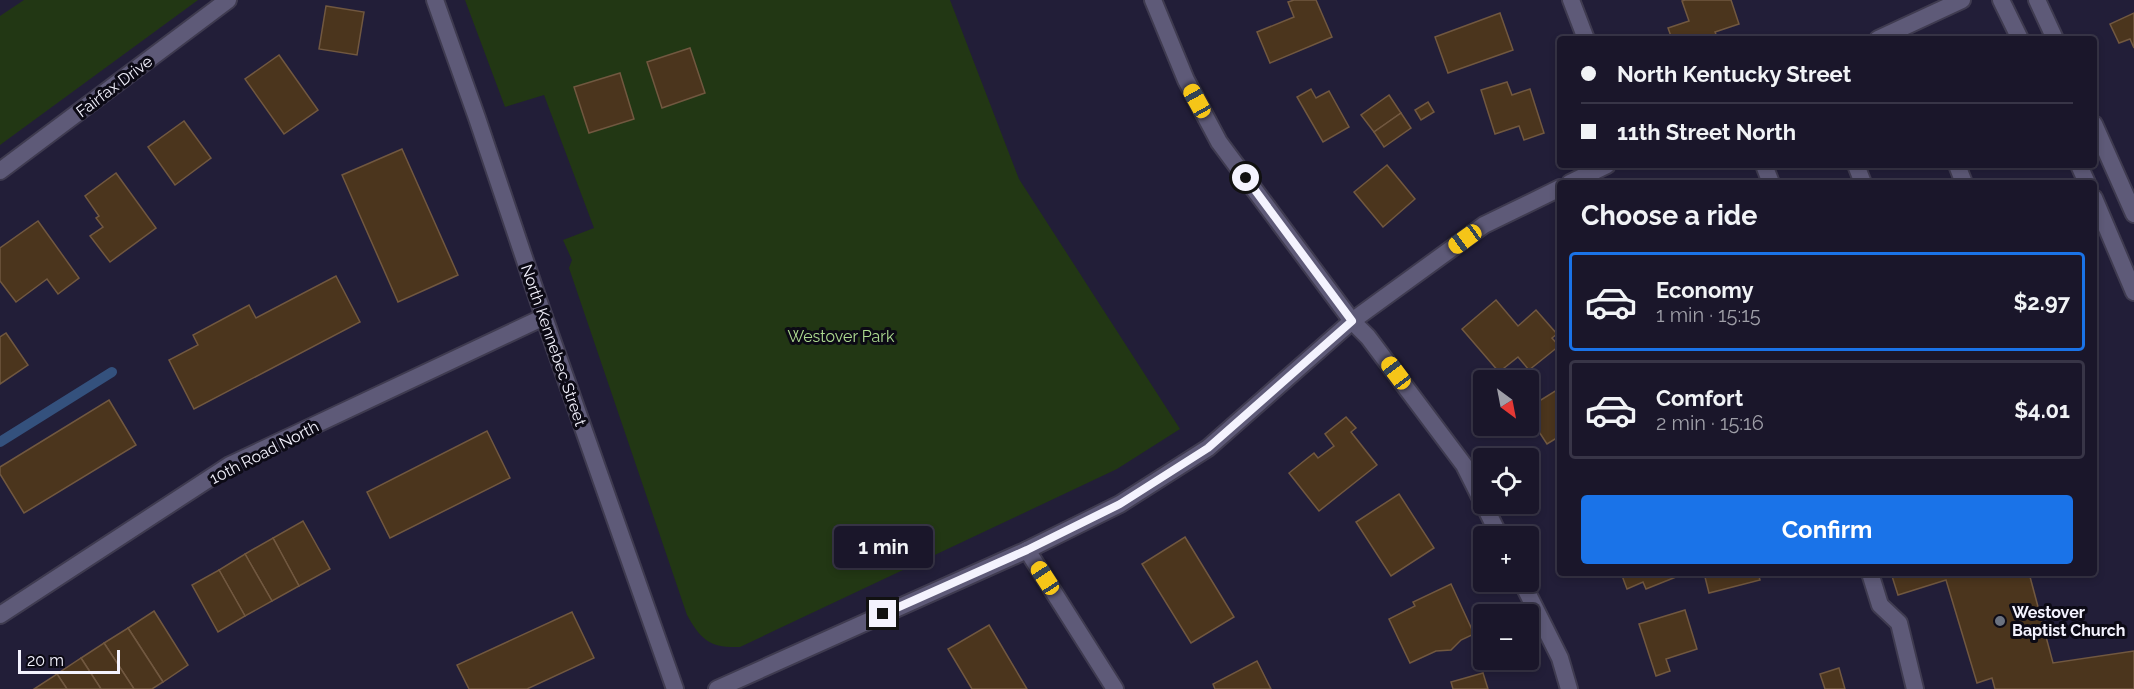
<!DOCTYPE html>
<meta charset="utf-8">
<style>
:root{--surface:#1a162a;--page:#231f32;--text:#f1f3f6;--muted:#9f9fa8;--line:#383547;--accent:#1a73e8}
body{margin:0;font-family:Raleway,sans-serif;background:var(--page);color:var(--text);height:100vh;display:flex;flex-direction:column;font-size:22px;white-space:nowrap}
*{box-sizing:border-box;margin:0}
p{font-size:20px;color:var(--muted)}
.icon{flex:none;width:33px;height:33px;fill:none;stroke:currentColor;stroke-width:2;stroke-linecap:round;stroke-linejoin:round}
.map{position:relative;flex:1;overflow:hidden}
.details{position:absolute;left:1557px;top:180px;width:540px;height:396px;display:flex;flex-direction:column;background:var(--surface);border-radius:6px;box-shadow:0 3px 9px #0003,0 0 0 2px var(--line)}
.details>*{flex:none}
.top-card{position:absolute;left:1557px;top:36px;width:540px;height:132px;border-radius:6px;box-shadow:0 3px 9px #0003,0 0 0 2px var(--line);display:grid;align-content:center;height:132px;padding:0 24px;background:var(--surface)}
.needle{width:39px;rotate:148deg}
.buttons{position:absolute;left:1473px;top:370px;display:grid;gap:12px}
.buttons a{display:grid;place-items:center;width:66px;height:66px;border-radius:6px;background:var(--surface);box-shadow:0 3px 9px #0003,0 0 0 2px var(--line);font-size:30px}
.scale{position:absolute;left:18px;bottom:15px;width:102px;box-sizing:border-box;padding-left:6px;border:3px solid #f4f3fe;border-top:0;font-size:16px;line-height:21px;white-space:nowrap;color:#f4f3fe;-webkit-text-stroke:4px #0c0a15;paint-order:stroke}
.end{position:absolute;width:27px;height:27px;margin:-14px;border:8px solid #f4f3fe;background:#111;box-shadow:0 0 0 3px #111}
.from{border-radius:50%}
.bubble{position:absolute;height:42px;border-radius:6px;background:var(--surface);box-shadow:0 3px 9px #0003,0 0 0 2px var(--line);font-size:20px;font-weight:700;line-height:42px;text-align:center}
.car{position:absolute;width:18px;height:36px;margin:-18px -9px;border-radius:8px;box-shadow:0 0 4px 2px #0007;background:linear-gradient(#f5c518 24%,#345 0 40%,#f5c518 0 76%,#345 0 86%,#f5c518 0)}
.top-card b{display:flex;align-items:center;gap:21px;height:57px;font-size:22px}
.top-card b+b{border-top:2px solid var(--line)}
.top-card i{width:15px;height:15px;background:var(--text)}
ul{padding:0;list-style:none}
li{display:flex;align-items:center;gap:18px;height:99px;margin:0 12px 9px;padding:0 12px;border:3px solid var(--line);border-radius:6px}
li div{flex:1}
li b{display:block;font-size:22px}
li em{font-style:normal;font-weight:700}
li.on{border-color:var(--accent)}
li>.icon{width:54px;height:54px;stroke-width:1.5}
h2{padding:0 24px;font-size:27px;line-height:72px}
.primary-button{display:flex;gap:12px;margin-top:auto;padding:12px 24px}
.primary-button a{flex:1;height:69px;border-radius:6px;background:var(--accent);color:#fff;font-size:24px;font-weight:700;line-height:69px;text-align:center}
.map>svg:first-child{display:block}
</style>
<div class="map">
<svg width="2134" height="689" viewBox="0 0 2134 689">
<rect width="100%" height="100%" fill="#221e38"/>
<g fill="#223714">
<path d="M24 0H198L0 145V16Z"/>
<path d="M465 0H950L1019 179 1180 429 1117 469 740 647C710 648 701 640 687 615L569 268 572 260 563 240 594 228 544 95 505 107Z"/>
</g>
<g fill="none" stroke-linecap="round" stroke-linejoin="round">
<path stroke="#34517d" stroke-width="10" d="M0 442 112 372"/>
</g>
<g fill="#4b351d" stroke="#715840" stroke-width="1.5">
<path d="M1294 0H1316L1332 37 1270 63 1257 32 1294 17 1288 2Z"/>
<path d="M1685 0H1731L1739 24 1715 32 1718 39H1672L1668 28 1689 21 1682 1Z"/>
<path d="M326 6 364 12 357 55 319 49Z"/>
<path d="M1500 13 1513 50 1448 73 1435 37Z"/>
<path d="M2134 13V48L2130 39 2119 43 2110 24Z"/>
<path d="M690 48 705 93 662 108 647 62Z"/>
<path d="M279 55 318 110 284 134 245 79Z"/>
<path d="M620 73 634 119 589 133 574 87Z"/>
<path d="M1507 82 1512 95 1530 89 1544 133 1524 140 1519 126 1495 134 1481 90Z"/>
<path d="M1311 89 1316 98 1329 91 1349 127 1323 142 1297 97Z"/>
<path d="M1389 95 1401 113 1374 132 1361 115Z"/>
<path d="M1428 102 1434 112 1421 120 1415 110Z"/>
<path d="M1401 113 1411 128 1384 147 1374 132Z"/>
<path d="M184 121 211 158 175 185 148 147Z"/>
<path d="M402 149 458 275 398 302 342 175Z"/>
<path d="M1387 165 1415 199 1383 227 1354 192Z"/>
<path d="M116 173 156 228 110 262 90 236 103 227 96 218 99 216 85 196Z"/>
<path d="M38 221 79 278 58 294 47 279 16 302 0 281V248Z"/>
<path d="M336 276 360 322 194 409 169 360 198 345 193 335 249 305 256 318Z"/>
<path d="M1496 300 1518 326 1536 310 1557 334 1552 338 1559 346 1529 370 1518 357 1499 372 1462 329Z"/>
<path d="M6 333 28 365 0 384V337Z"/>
<path d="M1560 388V436L1547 444 1528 415V408Z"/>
<path d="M109 400 136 445 24 513 0 474V467Z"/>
<path d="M1346 417 1356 428 1351 432 1377 465 1319 511 1289 473 1314 453 1318 458 1334 446 1325 434Z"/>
<path d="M487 431 510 478 390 538 367 492Z"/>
<path d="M1399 494 1434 548 1391 576 1356 522Z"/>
<path d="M303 521 330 569 299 586 273 538Z"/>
<path d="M1185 537 1234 617 1191 643 1142 564Z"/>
<path d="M273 538 299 586 272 601 245 554Z"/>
<path d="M245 554 272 601 245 616 219 570Z"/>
<path d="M219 570 245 616 218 632 192 585Z"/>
<path d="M1621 573H1686L1646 589 1643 582 1627 589Z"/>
<path d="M1722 573H1758L1760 580 1709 593 1705 577Z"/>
<path d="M1891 573H2029L2053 663 2134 651V689H1995L1992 678 1977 683 1946 580 1898 595Z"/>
<path d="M1451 584 1474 634 1461 640 1451 650 1436 651 1410 663 1389 619 1415 606 1413 602Z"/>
<path d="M1685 610 1697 649 1666 659 1670 671 1656 676 1639 624Z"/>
<path d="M154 611 188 665 163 682 128 628Z"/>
<path d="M572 612 594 658 527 689H469L457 665Z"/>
<path d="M989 625 1027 689H972L948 649Z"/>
<path d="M128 628 163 682 152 689H134L104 643Z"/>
<path d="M104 643 134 689H101L81 658Z"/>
<path d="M81 658 101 689H67L57 674Z"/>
<path d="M1257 661 1271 689H1215L1213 684Z"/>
<path d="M1839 668 1845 689H1825L1820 674Z"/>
<path d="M1483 673 1488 689H1453L1451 682Z"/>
<path d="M57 674 67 689H34Z"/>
</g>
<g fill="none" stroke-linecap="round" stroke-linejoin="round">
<g stroke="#3f3b50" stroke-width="20">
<g id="service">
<path d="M1764 165 1771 183"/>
<path d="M1856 165 1863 183"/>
<path d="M1957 165 1964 183"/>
<path d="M1870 573 1880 605 1899 623 1915 689"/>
</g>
</g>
<g stroke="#3f3b50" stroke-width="20">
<g id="minor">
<path d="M435 0 477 118 544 317 675 689"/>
<path d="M1153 0 1186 80 1219 142 1352 321 1368 337 1464 465 1500 537"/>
<path d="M1571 0 1586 39"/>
<path d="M1878 39 1962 0"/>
<path d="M0 171 228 0"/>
<path d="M1570 183 1607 165"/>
<path d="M1027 550 1115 689"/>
<path d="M1522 582 1560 658 1569 689"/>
<path d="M0 615 230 465 544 317"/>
<path d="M717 689 1027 550 1120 504 1208 448 1352 321 1484 225 1560 188"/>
</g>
</g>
<g stroke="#3f3b50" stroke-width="20">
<g id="tertiary">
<path d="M2001 0 2020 39"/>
<path d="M2037 0 2055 39"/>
<path d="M2094 124 2134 214"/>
<path d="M2079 165 2087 183"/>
<path d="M2094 198 2134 292"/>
</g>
</g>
<use href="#service" stroke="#5e5a78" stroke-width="16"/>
<use href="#minor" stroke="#5e5a78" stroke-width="16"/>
<use href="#tertiary" stroke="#5e5a78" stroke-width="16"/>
</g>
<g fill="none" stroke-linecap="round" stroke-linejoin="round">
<path stroke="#f4f3fe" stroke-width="8" d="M883 614 1027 550 1120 504 1208 448 1352 321 1246 178"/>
</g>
<circle fill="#6b7280" stroke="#0c0a15" stroke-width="2" cx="2000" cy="621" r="6"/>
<g text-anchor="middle" stroke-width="6" stroke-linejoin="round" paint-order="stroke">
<g font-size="16" fill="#f4f3fe" stroke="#0c0a15">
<text transform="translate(114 86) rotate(-37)" y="6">Fairfax Drive</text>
<text transform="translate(554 345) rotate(71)" y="6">North Kennebec Street</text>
<text transform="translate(264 452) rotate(-27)" y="6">10th Road North</text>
</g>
<g font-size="16" fill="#aedc91" stroke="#0c0a15">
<text x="841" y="342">Westover Park</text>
</g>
<g font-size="16" font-weight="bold" fill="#f4f3fe" stroke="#0c0a15" text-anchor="start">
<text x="2012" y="618">Westover<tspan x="2012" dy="18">Baptist Church</tspan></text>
</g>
</g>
</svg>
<div class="buttons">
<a><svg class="needle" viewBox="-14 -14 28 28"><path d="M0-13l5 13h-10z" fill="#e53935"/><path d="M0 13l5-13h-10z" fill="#9f9fa8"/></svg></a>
<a><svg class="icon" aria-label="locate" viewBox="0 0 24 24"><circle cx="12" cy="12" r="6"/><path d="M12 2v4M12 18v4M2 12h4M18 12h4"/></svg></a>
<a>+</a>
<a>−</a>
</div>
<div class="scale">20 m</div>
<i class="end from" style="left:1246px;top:178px"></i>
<i class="end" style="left:883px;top:614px"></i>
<div class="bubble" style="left:834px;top:526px;width:99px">1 min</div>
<i class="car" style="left:1197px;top:101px;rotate:331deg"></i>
<i class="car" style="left:1465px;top:239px;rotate:234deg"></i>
<i class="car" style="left:1396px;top:373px;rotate:323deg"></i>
<i class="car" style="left:1045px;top:578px;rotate:327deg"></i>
<div class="top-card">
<b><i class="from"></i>North Kentucky Street</b>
<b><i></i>11th Street North</b>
</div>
<section class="details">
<h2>Choose a ride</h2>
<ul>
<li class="on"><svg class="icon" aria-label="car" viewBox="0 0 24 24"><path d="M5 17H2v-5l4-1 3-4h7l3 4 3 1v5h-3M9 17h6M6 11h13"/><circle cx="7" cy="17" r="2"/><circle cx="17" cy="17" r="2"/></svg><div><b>Economy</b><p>1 min · 15:15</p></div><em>$2.97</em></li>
<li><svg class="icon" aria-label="car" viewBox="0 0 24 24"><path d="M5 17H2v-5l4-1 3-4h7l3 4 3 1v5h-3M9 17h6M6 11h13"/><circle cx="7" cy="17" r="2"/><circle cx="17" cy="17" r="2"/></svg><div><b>Comfort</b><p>2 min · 15:16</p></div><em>$4.01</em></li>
</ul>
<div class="primary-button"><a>Confirm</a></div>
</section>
</div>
